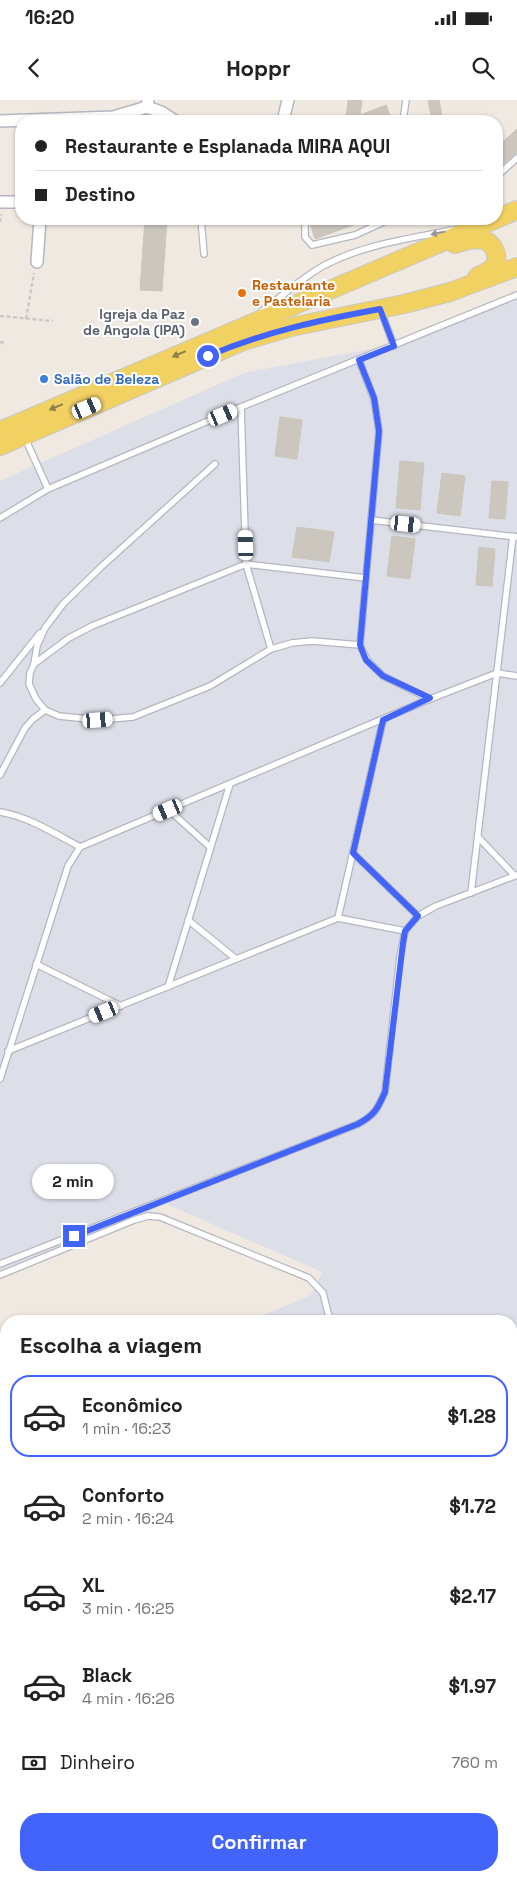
<!DOCTYPE html>
<html lang="pt">
<meta charset="utf-8">
<style>
:root{--surface:#fff;--page:#f6f6f6;--text:#222;--muted:#767676;--line:#e0e0e0;--accent:#4264fb}
body{margin:0;font-family:"Space Grotesk",sans-serif;background:var(--page);color:var(--text);height:100vh;display:flex;flex-direction:column;font-size:19px;white-space:nowrap}
*{box-sizing:border-box;margin:0}
p{font-size:16px;color:var(--muted)}
.icon{flex:none;width:28px;height:28px;fill:none;stroke:currentColor;stroke-width:2;stroke-linecap:round;stroke-linejoin:round}
.map{position:relative;flex:1;overflow:hidden}
.side{position:absolute;left:0px;top:1215px;width:518px;height:566px;display:flex;flex-direction:column;background:var(--surface);border-radius:20px 20px 0 0;box-shadow:0 1px 4px #0004}
.side>*{flex:none}
.banner{position:absolute;left:15px;top:15px;width:488px;height:110px;border-radius:20px;box-shadow:0 1px 4px #0004;display:grid;align-content:center;height:110px;padding:0 20px;background:var(--surface)}
.end{position:absolute;width:22px;height:22px;margin:-11px;border:6px solid #4264fb;background:#fff;box-shadow:0 0 0 2px #fff}
.from{border-radius:50%}
.bubble{position:absolute;height:35px;border-radius:18px;background:var(--surface);box-shadow:0 1px 4px #0004;font-size:16px;font-weight:800;line-height:35px;text-align:center}
.car{position:absolute;width:15px;height:30px;margin:-15px -8px;border-radius:6px;box-shadow:0 0 4px 1px #0007;background:linear-gradient(#fff 24%,#345 0 40%,#fff 0 76%,#345 0 86%,#fff 0)}
.banner b{display:flex;align-items:center;gap:18px;height:48px;font-size:19px}
.banner b+b{border-top:1px solid var(--line)}
.banner i{width:12px;height:12px;background:var(--text)}
ul{padding:0;list-style:none}
li{display:flex;align-items:center;gap:15px;height:82px;margin:0 10px 8px;padding:0 10px;border:2px solid transparent;border-radius:20px}
li div{flex:1}
li b{display:block;font-size:19px}
li em{font-style:normal;font-weight:800}
li.selected{border-color:var(--accent)}
li>.icon{width:45px;height:45px;stroke-width:1.5}
h2{padding:0 20px;font-size:22px;line-height:60px}
.pay{display:flex;align-items:center;gap:12px;height:55px;padding:0 20px;font-size:19px}
.pay p{margin-inline-start:auto}
.primary-button{display:flex;gap:10px;margin-top:auto;padding:10px 20px}
.primary-button a{flex:1;height:58px;border-radius:20px;background:var(--accent);color:#fff;font-size:20px;font-weight:800;line-height:58px;text-align:center}
.status{display:flex;justify-content:space-between;align-items:center;height:35px;padding:0 25px;background:var(--surface);direction:ltr}
.status svg{height:14px;fill:currentColor}
header{display:flex;justify-content:space-between;align-items:center;height:65px;padding:0 20px;background:var(--surface);font-size:22px;font-weight:800}
.map>svg:first-child{display:block}
</style>
<div class="status"><b>16:20</b><svg viewBox="0 0 49 12"><path d="M0 12V9h3v3zM5 12V6h3v6zM10 12V3h3v9zM15 12V0h3v12zM26 1h20v11H26zM47 4h2v5h-2z"/></svg></div>
<header><svg class="icon" aria-label="back" viewBox="0 0 24 24"><path d="M15 5l-7 7 7 7"/></svg>Hoppr<svg class="icon" aria-label="search" viewBox="0 0 24 24"><circle cx="10" cy="10" r="6"/><path d="M15 15l6 6"/></svg></header>
<div class="map">
<svg width="517" height="1781" viewBox="0 0 517 1781">
<rect width="100%" height="100%" fill="#efe9e1"/>
<path fill="#dcdee8" d="M517 192V1781H139V1775H511V1221H250L311 1195 322 1172 166 1104 0 1172V381L244 273 387 246Z"/>
<g fill="#cbc7bf" stroke="#cbc5ba">
<path d="M348 0H362L360 15 386 5 391 18 382 21H346Z"/>
<path d="M428 0H439L443 21H432Z"/>
<path d="M517 29V52L496 70V48Z"/>
<path d="M145 119H167L162 191 140 190Z"/>
<path d="M322 119H366L367 120 315 139 310 123Z"/>
<path d="M280 317 302 320 297 359 275 356Z"/>
<path d="M400 361 424 363 420 410 396 408Z"/>
<path d="M442 373 465 376 460 416 437 413Z"/>
<path d="M492 381 508 382 505 419 489 418Z"/>
<path d="M297 427 334 432 329 462 292 457Z"/>
<path d="M392 436 415 439 410 479 387 476Z"/>
<path d="M479 447 495 449 492 486 476 485Z"/>
</g>
<g fill="none" stroke-linecap="round" stroke-linejoin="round">
<g stroke="#b4b7c1" stroke-width="8">
<g id="service">
<path d="M403 21 406 0"/>
<path d="M496 77 517 58"/>
<path d="M201 119 204 154"/>
<path d="M305 119V137L312 145 355 135 390 119"/>
<path d="M262 211C283 196 303 176 327 164 366 144 409 139 452 130"/>
<path d="M381 211 394 246"/>
<path d="M359 260 374 299 379 331 360 545 367 560 383 576 430 599"/>
<path d="M241 307 246 464 271 549"/>
<path d="M25 338 48 389"/>
<path d="M0 418 48 389 241 307 517 195"/>
<path d="M371 420 517 437"/>
<path d="M360 545 312 541 292 543 271 549 210 586 133 617 98 620 59 616 45 610 36 599 29 584 30 573 34 564 69 538 92 526 246 464 366 478"/>
<path d="M34 564 37 546 45 528 63 504 101 467 215 364"/>
<path d="M0 583 40 533"/>
<path d="M0 675 25 628 33 619 45 610"/>
<path d="M169 710 210 747"/>
<path d="M0 712C29 717 54 733 80 747"/>
<path d="M478 737 515 776"/>
<path d="M353 753 418 816"/>
<path d="M471 793 513 436"/>
<path d="M338 818 383 620"/>
<path d="M188 820 236 859"/>
<path d="M36 864 121 906"/>
<path d="M168 887 230 684"/>
<path d="M8 951 338 818 405 831"/>
<path d="M0 979 68 766 80 747 430 599 497 573 517 576"/>
<path d="M0 1164 358 1024C375 1015 378 1008 385 992L400 857 405 831 418 816 436 806 517 775"/>
<path d="M0 1175 134 1120 148 1116 160 1117 309 1178 323 1193 330 1221"/>
<path d="M511 1293 517 1290"/>
<path d="M364 1775 365 1781"/>
</g>
</g>
<g stroke="#b4b7c1" stroke-width="14">
<g id="minor">
<path d="M147 7 161 12 175 21"/>
<path d="M0 21 113 17 147 7 148 0"/>
<path d="M283 21 288 0"/>
<path d="M0 102H21"/>
<path d="M37 162 40 119"/>
<path d="M0 1712 6 1711"/>
<path d="M0 1775H6"/>
</g>
</g>
<g stroke="#c9c9c9" stroke-width="20">
<g id="primary">
<path d="M496 119 517 110"/>
<path d="M455 144C464 141 473 138 483 140 493 142 500 156 494 166 491 171 483 174 477 177"/>
<path d="M0 331 496 119"/>
<path d="M0 346 243 241 291 227 404 204 450 192 517 167"/>
</g>
</g>
<g stroke="#c9c9c9" stroke-width="2.5" stroke-dasharray="4 2.5" stroke-linecap="butt">
<path d="M0 122 1 114"/>
<path d="M0 216 53 221"/>
<path d="M26 219 34 173"/>
<path d="M0 242 4 243"/>
</g>
<use href="#service" stroke="#fff" stroke-width="5.5"/>
<use href="#minor" stroke="#fff" stroke-width="11"/>
<use href="#primary" stroke="#f2d163" stroke-width="18"/>
</g>
<defs><path id="oneway-solid" d="M-6-.8H1V-3.2L6.5 0L1 3.2V.8H-6Z" transform="scale(1.25)"/></defs>
<use fill="#969696" href="#oneway-solid" transform="translate(438 133) rotate(168)"/>
<g fill="#908048">
<use href="#oneway-solid" transform="translate(179 254) rotate(157)"/>
<use href="#oneway-solid" transform="translate(56 307) rotate(157)"/>
</g>
<g fill="none" stroke-linecap="round" stroke-linejoin="round">
<path stroke="#4264fb" stroke-width="6" d="M74 1136 358 1024C375 1015 378 1008 385 992L403 843 405 831 418 816 353 753 383 620 430 598 383 576 366 560 360 545 379 331 374 298 359 260 394 246 380 209C320 220 264 232 208 256"/>
</g>
<circle fill="#e8710a" stroke="#fff" stroke-width="2" cx="242" cy="193" r="5"/>
<circle fill="#6b7280" stroke="#fff" stroke-width="2" cx="195" cy="222" r="5"/>
<circle fill="#3f7fe0" stroke="#fff" stroke-width="2" cx="44" cy="279" r="5"/>
<g text-anchor="middle" stroke-width="4" stroke-linejoin="round" paint-order="stroke">
<g font-size="14" font-weight="bold" fill="#c56008" stroke="#fff" text-anchor="start">
<text x="252" y="190">Restaurante<tspan x="252" dy="16">e Pastelaria</tspan></text>
</g>
<g font-size="14" font-weight="bold" fill="#5b616d" stroke="#fff" text-anchor="end">
<text x="185" y="219">Igreja da Paz<tspan x="185" dy="16">de Angola (IPA)</tspan></text>
</g>
<g font-size="14" font-weight="bold" fill="#366cbe" stroke="#fff" text-anchor="start">
<text x="54" y="284">Salão de Beleza</text>
</g>
</g>
</svg>
<i class="end from" style="left:208px;top:256px"></i>
<i class="end" style="left:74px;top:1136px"></i>
<div class="bubble" style="left:32px;top:1064px;width:82px">2 min</div>
<i class="car" style="left:87px;top:308px;rotate:67deg"></i>
<i class="car" style="left:223px;top:315px;rotate:67deg"></i>
<i class="car" style="left:406px;top:424px;rotate:96deg"></i>
<i class="car" style="left:246px;top:445px;rotate:358deg"></i>
<i class="car" style="left:98px;top:620px;rotate:86deg"></i>
<i class="car" style="left:168px;top:710px;rotate:247deg"></i>
<i class="car" style="left:104px;top:912px;rotate:248deg"></i>
<div class="banner">
<b><i class="from"></i>Restaurante e Esplanada MIRA AQUI</b>
<b><i></i>Destino</b>
</div>
<section class="side">
<h2>Escolha a viagem</h2>
<ul>
<li class="selected"><svg class="icon" aria-label="car" viewBox="0 0 24 24"><path d="M5 17H2v-5l4-1 3-4h7l3 4 3 1v5h-3M9 17h6M6 11h13"/><circle cx="7" cy="17" r="2"/><circle cx="17" cy="17" r="2"/></svg><div><b>Econômico</b><p>1 min · 16:23</p></div><em>$1.28</em></li>
<li><svg class="icon" aria-label="car" viewBox="0 0 24 24"><path d="M5 17H2v-5l4-1 3-4h7l3 4 3 1v5h-3M9 17h6M6 11h13"/><circle cx="7" cy="17" r="2"/><circle cx="17" cy="17" r="2"/></svg><div><b>Conforto</b><p>2 min · 16:24</p></div><em>$1.72</em></li>
<li><svg class="icon" aria-label="car" viewBox="0 0 24 24"><path d="M5 17H2v-5l4-1 3-4h7l3 4 3 1v5h-3M9 17h6M6 11h13"/><circle cx="7" cy="17" r="2"/><circle cx="17" cy="17" r="2"/></svg><div><b>XL</b><p>3 min · 16:25</p></div><em>$2.17</em></li>
<li><svg class="icon" aria-label="car" viewBox="0 0 24 24"><path d="M5 17H2v-5l4-1 3-4h7l3 4 3 1v5h-3M9 17h6M6 11h13"/><circle cx="7" cy="17" r="2"/><circle cx="17" cy="17" r="2"/></svg><div><b>Black</b><p>4 min · 16:26</p></div><em>$1.97</em></li>
</ul>
<div class="pay"><svg class="icon" aria-label="cash" viewBox="0 0 24 24"><path d="M3 7h18v10H3z"/><circle cx="12" cy="12" r="2"/></svg>Dinheiro<p>760 m</p></div>
<div class="primary-button"><a>Confirmar</a></div>
</section>
</div>
